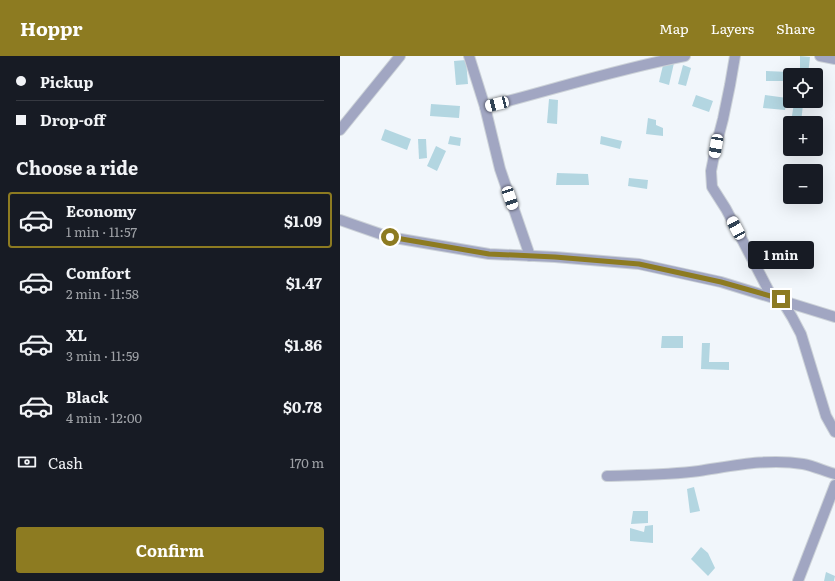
<!DOCTYPE html>
<meta charset="utf-8">
<style>
:root{--surface:#171b24;--page:#20242c;--text:#f1f3f6;--muted:#9ea1a6;--line:#363941;--accent:#8d7b21}
body{margin:0;font-family:Literata,serif;background:var(--page);color:var(--text);height:100vh;display:flex;flex-direction:column;font-size:15px;white-space:nowrap}
*{box-sizing:border-box;margin:0}
p{font-size:13px;color:var(--muted)}
.icon{flex:none;width:22px;height:22px;fill:none;stroke:currentColor;stroke-width:2;stroke-linecap:round;stroke-linejoin:round}
.map{position:relative;flex:1;overflow:hidden}
.drawer{display:flex;flex-direction:column;background:var(--surface);width:340px}
.drawer>*{flex:none}
.hud{display:grid;align-content:center;height:88px;padding:0 16px;background:var(--surface)}
.buttons{position:absolute;left:443px;top:12px;display:grid;gap:8px}
.buttons a{display:grid;place-items:center;width:40px;height:40px;border-radius:4px;background:var(--surface);box-shadow:0 4px 16px #0002;font-size:20px}
.end{position:absolute;width:18px;height:18px;margin:-9px;border:5px solid #8d7b21;background:#fff;box-shadow:0 0 0 2px #fff}
.from{border-radius:50%}
.bubble{position:absolute;height:28px;border-radius:4px;background:var(--surface);box-shadow:0 4px 16px #0002;font-size:13px;font-weight:700;line-height:28px;text-align:center}
.car{position:absolute;width:12px;height:24px;margin:-12px -6px;border-radius:5px;box-shadow:0 0 3px 1px #0007;background:linear-gradient(#fff 24%,#345 0 40%,#fff 0 76%,#345 0 86%,#fff 0)}
.hud b{display:flex;align-items:center;gap:14px;height:38px;font-size:15px}
.hud b+b{border-top:1px solid var(--line)}
.hud i{width:10px;height:10px;background:var(--text)}
ul{padding:0;list-style:none}
li{display:flex;align-items:center;gap:12px;height:56px;margin:0 8px 6px;padding:0 8px;border:2px solid transparent;border-radius:4px}
li div{flex:1}
li b{display:block;font-size:15px}
li em{font-style:normal;font-weight:700}
li.on{border-color:var(--accent)}
li>.icon{width:36px;height:36px;stroke-width:1.5}
h2{padding:0 16px;font-size:18px;line-height:48px}
.pay{display:flex;align-items:center;gap:10px;height:44px;padding:0 16px;font-size:15px}
.pay p{margin-inline-start:auto}
.action{display:flex;gap:8px;margin-top:auto;padding:8px 16px}
.action a{flex:1;height:46px;border-radius:4px;background:var(--accent);color:#fff;font-size:16px;font-weight:700;line-height:46px;text-align:center}
header{display:flex;align-items:center;gap:24px;box-sizing:border-box;height:56px;padding:0 20px;background:var(--accent);color:#fff}
header strong{font-size:19px}
nav{display:flex;gap:22px;margin-inline-start:auto;font-size:14px}
main{display:flex;flex:1;min-height:0}
.map>svg:first-child{display:block}
</style>
<header>
<strong>Hoppr</strong>
<nav><a>Map</a><a>Layers</a><a>Share</a></nav>
</header>
<main>
<section class="drawer">
<div class="hud">
<b><i class="from"></i>Pickup</b>
<b><i></i>Drop-off</b>
</div>
<h2>Choose a ride</h2>
<ul>
<li class="on"><svg class="icon" aria-label="car" viewBox="0 0 24 24"><path d="M5 17H2v-5l4-1 3-4h7l3 4 3 1v5h-3M9 17h6M6 11h13"/><circle cx="7" cy="17" r="2"/><circle cx="17" cy="17" r="2"/></svg><div><b>Economy</b><p>1 min · 11:57</p></div><em>$1.09</em></li>
<li><svg class="icon" aria-label="car" viewBox="0 0 24 24"><path d="M5 17H2v-5l4-1 3-4h7l3 4 3 1v5h-3M9 17h6M6 11h13"/><circle cx="7" cy="17" r="2"/><circle cx="17" cy="17" r="2"/></svg><div><b>Comfort</b><p>2 min · 11:58</p></div><em>$1.47</em></li>
<li><svg class="icon" aria-label="car" viewBox="0 0 24 24"><path d="M5 17H2v-5l4-1 3-4h7l3 4 3 1v5h-3M9 17h6M6 11h13"/><circle cx="7" cy="17" r="2"/><circle cx="17" cy="17" r="2"/></svg><div><b>XL</b><p>3 min · 11:59</p></div><em>$1.86</em></li>
<li><svg class="icon" aria-label="car" viewBox="0 0 24 24"><path d="M5 17H2v-5l4-1 3-4h7l3 4 3 1v5h-3M9 17h6M6 11h13"/><circle cx="7" cy="17" r="2"/><circle cx="17" cy="17" r="2"/></svg><div><b>Black</b><p>4 min · 12:00</p></div><em>$0.78</em></li>
</ul>
<div class="pay"><svg class="icon" aria-label="cash" viewBox="0 0 24 24"><path d="M3 7h18v10H3z"/><circle cx="12" cy="12" r="2"/></svg>Cash<p>170 m</p></div>
<div class="action"><a>Confirm</a></div>
</section>
<div class="map">
<svg width="495" height="525" viewBox="0 0 495 525">
<rect width="100%" height="100%" fill="#f1f6fb"/>
<g fill="#b3d6e1">
<path d="M460 0 470 1 468 19H460Z"/>
<path d="M126 4 128 28 116 29 114 5Z"/>
<path d="M324 5 334 7 329 29 319 26Z"/>
<path d="M343 9 351 12 346 30 338 28Z"/>
<path d="M426 15 449 16V25H426Z"/>
<path d="M356 39 373 45 369 56 352 50Z"/>
<path d="M425 39 447 42 445 54 423 52Z"/>
<path d="M209 43 218 44 217 68 207 67Z"/>
<path d="M454 47 463 48 461 67 451 66Z"/>
<path d="M91 48 120 50 119 62 90 60Z"/>
<path d="M308 62 316 64V69L323 72V80L306 78Z"/>
<path d="M45 73 71 83 67 94 41 84Z"/>
<path d="M110 80 121 82 120 90 108 88Z"/>
<path d="M261 80 282 85 280 93 260 88Z"/>
<path d="M78 83H86L87 102 79 103Z"/>
<path d="M96 90 106 95 97 115 87 110Z"/>
<path d="M217 117 248 118 249 129H216Z"/>
<path d="M289 122 308 124 307 133 288 130Z"/>
<path d="M322 280H343V292H321Z"/>
<path d="M362 287H370L369 306H389V314L361 313Z"/>
<path d="M354 431 360 455 350 457 347 433Z"/>
<path d="M293 455H308V467L291 468Z"/>
<path d="M313 469V487L290 485V472L304 476 305 470Z"/>
<path d="M361 491 368 497 375 512 368 520 351 503Z"/>
<path d="M486 516 495 520 494 525H484Z"/>
</g>
<g fill="none" stroke-linecap="round" stroke-linejoin="round">
<g stroke="#ccd2d8" stroke-width="12">
<g id="minor">
<path d="M129 0 145 51 160 113 190 200"/>
<path d="M395 0 390 29 383 63 376 90 371 115 372 131 386 153 432 241"/>
<path d="M480 0 495 3"/>
<path d="M145 51C212 34 277 13 345 0"/>
<path d="M0 74 60 0"/>
<path d="M0 164 49 181 149 198 215 201 299 208 381 226 495 261"/>
<path d="M441 243 452 261 461 278 486 360 495 376"/>
<path d="M267 420C298 419 329 419 359 415 393 410 428 402 463 408 474 410 484 415 495 418"/>
<path d="M458 525 495 429"/>
</g>
</g>
<use href="#minor" stroke="#a1a6c2" stroke-width="10"/>
</g>
<g fill="none" stroke-linecap="round" stroke-linejoin="round">
<path stroke="#8d7b21" stroke-width="5" d="M50 181 149 198 215 201 299 208 381 226 441 243"/>
</g>
</svg>
<div class="buttons">
<a><svg class="icon" aria-label="locate" viewBox="0 0 24 24"><circle cx="12" cy="12" r="6"/><path d="M12 2v4M12 18v4M2 12h4M18 12h4"/></svg></a>
<a>+</a>
<a>−</a>
</div>
<i class="end from" style="left:50px;top:181px"></i>
<i class="end" style="left:441px;top:243px"></i>
<div class="bubble" style="left:408px;top:185px;width:66px">1 min</div>
<i class="car" style="left:157px;top:48px;rotate:256deg"></i>
<i class="car" style="left:376px;top:90px;rotate:190deg"></i>
<i class="car" style="left:170px;top:142px;rotate:161deg"></i>
<i class="car" style="left:396px;top:172px;rotate:332deg"></i>
</div>
</main>
